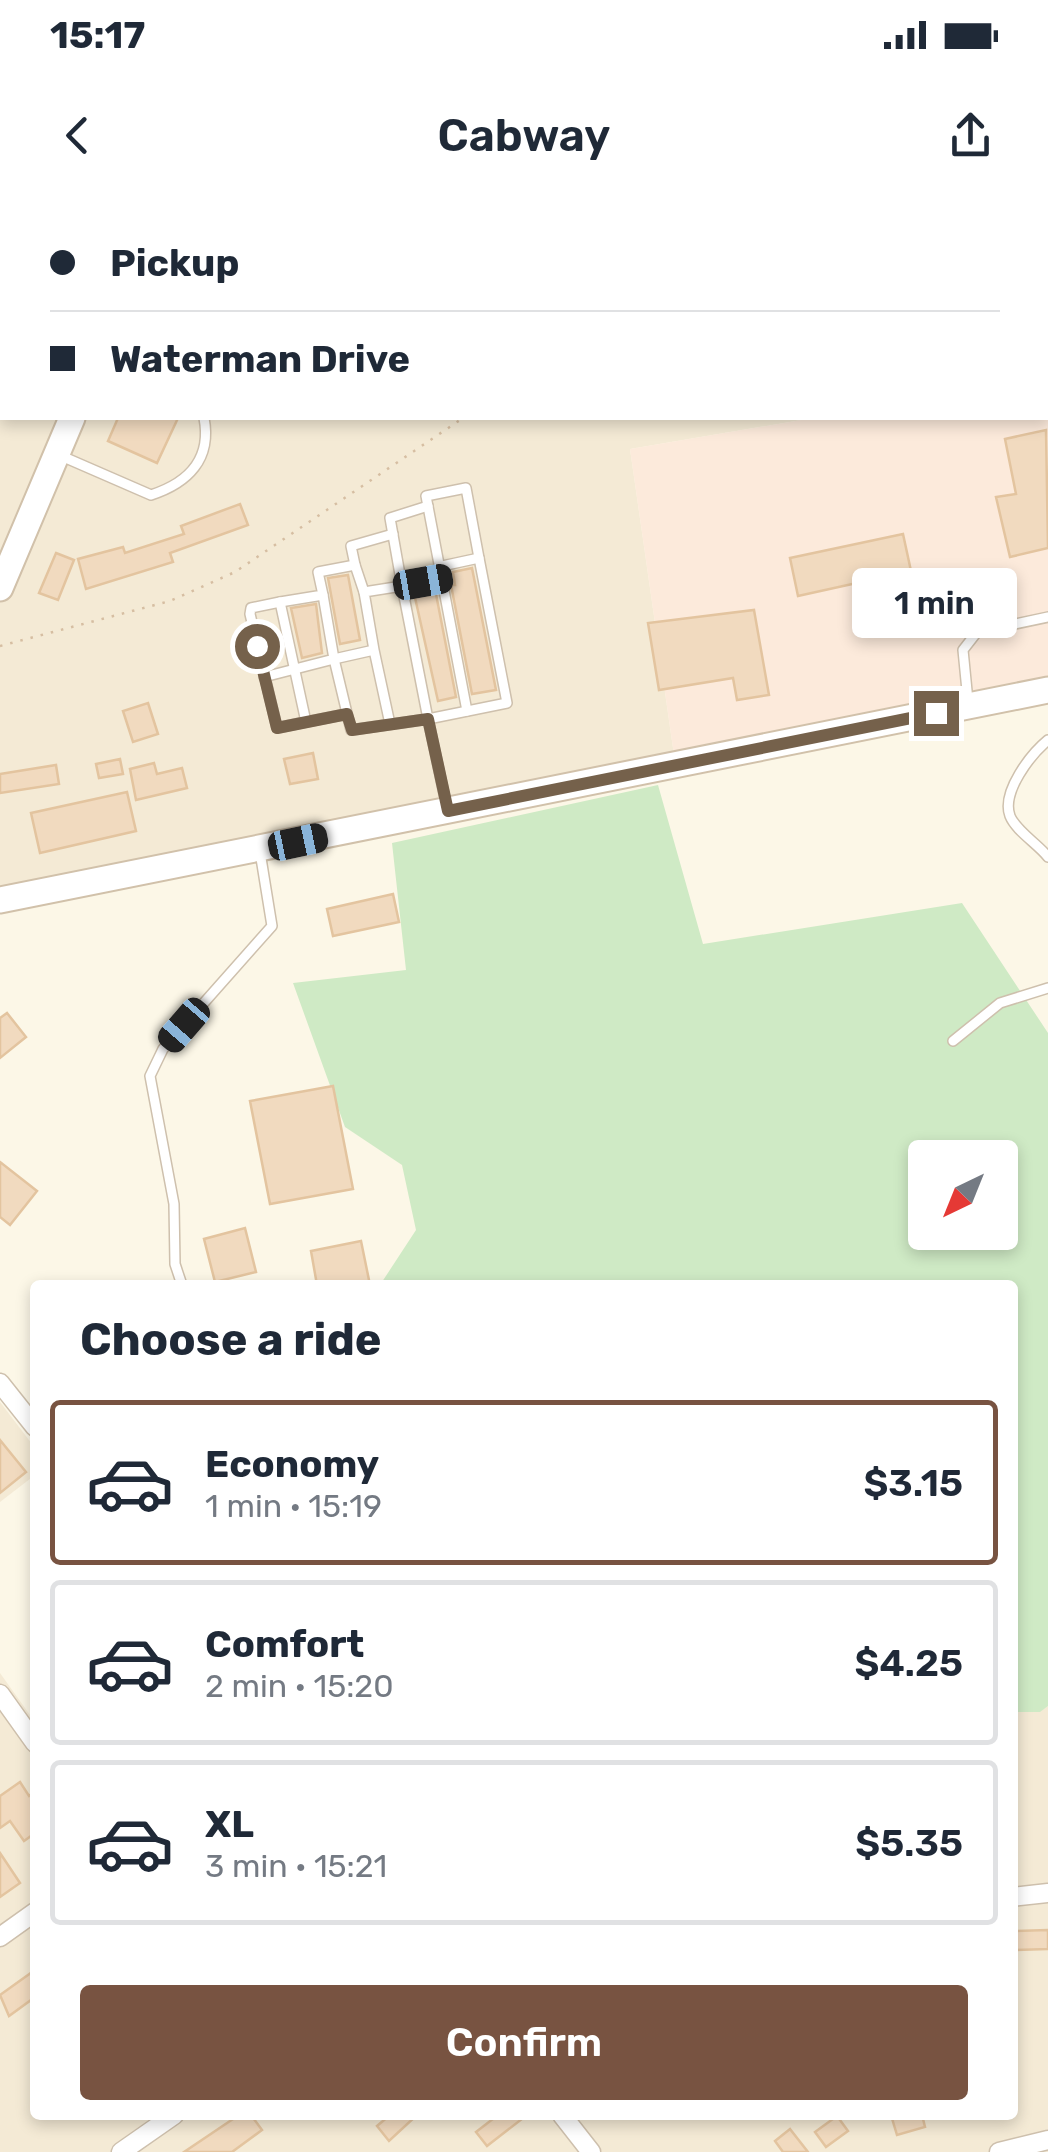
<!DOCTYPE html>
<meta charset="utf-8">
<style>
:root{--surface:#fff;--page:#f2f2f3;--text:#1f2937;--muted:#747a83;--line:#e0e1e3;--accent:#785341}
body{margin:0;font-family:Rubik,sans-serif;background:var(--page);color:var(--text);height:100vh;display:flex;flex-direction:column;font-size:38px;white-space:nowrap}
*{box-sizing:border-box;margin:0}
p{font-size:32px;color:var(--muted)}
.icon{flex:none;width:55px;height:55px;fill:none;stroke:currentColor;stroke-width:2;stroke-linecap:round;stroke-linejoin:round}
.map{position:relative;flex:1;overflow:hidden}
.drawer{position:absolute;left:30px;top:1080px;width:988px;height:840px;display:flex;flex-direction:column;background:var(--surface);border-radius:10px;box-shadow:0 5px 15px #0003}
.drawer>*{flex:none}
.banner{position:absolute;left:0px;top:0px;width:1050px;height:220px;box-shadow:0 5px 15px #0003;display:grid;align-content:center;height:220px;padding:0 50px;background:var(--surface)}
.needle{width:65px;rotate:223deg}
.buttons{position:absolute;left:908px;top:940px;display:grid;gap:20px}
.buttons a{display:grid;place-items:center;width:110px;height:110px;border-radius:10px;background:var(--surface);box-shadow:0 5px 15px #0003;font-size:50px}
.end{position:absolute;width:45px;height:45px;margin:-22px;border:12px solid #75614b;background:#fff;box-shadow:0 0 0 5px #fff}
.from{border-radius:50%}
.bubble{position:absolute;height:70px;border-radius:10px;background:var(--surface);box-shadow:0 5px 15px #0003;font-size:32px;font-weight:600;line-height:70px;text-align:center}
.car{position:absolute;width:30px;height:60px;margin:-30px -15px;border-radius:12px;box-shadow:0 0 8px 2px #0007;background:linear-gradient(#222 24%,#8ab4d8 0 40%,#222 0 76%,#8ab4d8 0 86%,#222 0)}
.banner b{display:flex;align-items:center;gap:35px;height:95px;font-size:38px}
.banner b+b{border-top:2px solid var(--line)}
.banner i{width:25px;height:25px;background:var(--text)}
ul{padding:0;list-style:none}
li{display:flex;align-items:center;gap:30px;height:165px;margin:0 20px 15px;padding:0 30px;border:5px solid var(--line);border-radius:10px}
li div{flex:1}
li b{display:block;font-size:38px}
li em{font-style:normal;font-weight:600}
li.active{border-color:var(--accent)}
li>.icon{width:90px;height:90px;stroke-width:1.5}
h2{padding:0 50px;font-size:45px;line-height:120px}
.primary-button{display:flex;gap:20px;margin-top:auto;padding:20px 50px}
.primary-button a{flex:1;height:115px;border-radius:10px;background:var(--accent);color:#fff;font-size:40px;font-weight:600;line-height:115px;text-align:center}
.status{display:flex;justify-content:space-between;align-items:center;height:70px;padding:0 50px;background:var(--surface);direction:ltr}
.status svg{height:28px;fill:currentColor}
header{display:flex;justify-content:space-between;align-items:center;height:130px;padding:0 50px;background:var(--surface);font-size:45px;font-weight:600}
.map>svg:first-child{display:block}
</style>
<div class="status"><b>15:17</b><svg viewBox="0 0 49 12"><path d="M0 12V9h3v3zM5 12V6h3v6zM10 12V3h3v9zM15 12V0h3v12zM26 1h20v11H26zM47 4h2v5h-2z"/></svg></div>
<header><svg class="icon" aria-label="back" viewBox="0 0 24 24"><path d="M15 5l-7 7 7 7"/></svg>Cabway<svg class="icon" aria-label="share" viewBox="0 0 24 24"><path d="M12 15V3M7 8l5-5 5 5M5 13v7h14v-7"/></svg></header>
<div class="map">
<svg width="1048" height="1952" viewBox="0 0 1048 1952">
<rect width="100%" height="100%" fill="#fcf7e7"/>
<g fill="#f4ead5">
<path d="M0 0H1048V177V2H2V218H813L630 249 674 555 0 688Z"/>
<path d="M0 1202 35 1248V1275L0 1302Z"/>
<path d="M0 1473 35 1522V1915H1012L1013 1512H1039L1048 1506V1952H0Z"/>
</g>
<path fill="#fceadb" d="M1048 177V479L674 555 630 249 813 218H1048Z"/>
<path fill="#cfeac5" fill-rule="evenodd" d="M658 585 703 744 962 703 1048 833V1506L1040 1512H1013L1012 1085H380L416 1030 402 965 345 927 293 783 406 770 392 643ZM925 958H1000V1032H925Z"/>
<g fill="#f1dabf" stroke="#e3c49f" stroke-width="2.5">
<path d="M118 218H178L157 263 108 241Z"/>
<path d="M1046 230 1048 348 1010 357 996 297 1016 294 1005 239Z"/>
<path d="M240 304 248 325 170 353 173 362 86 389 78 359 123 347 125 353 184 334 181 326Z"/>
<path d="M903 334 911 371 798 396 790 358Z"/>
<path d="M56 353 74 360 58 400 39 393Z"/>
<path d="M472 368 496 490 472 494 451 385H455L453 372Z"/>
<path d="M348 375 360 440 340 444 328 378Z"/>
<path d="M435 389 456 497 438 501 414 393Z"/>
<path d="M316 404 322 453 302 458 291 408Z"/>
<path d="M754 410 769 495 737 500 733 478 659 490 648 423Z"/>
<path d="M148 503 158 534 133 542 123 511Z"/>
<path d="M313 553 318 579 290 584 284 559Z"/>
<path d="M120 559 123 574 99 578 96 564Z"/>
<path d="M154 563 157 574 182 568 187 588 136 600 130 569Z"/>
<path d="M56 565 59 584 0 593V574Z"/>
<path d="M127 592 136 631 40 653 31 613Z"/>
<path d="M393 694 399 722 333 736 327 709Z"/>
<path d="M7 813 26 837 0 858V818Z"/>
<path d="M333 886 353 989 270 1004 250 901Z"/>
<path d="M0 962 37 991 10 1025 0 1017Z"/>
<path d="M245 1028 256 1072 215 1082 204 1039Z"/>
<path d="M361 1041 370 1085H317L311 1051Z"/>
<path d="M0 1240 26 1272 0 1293Z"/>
<path d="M20 1582 29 1596 35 1591V1633L24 1641 10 1621 0 1628V1596Z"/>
<path d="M0 1653 20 1683 0 1697Z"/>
<path d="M1048 1730V1749L1012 1750V1731Z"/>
<path d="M35 1770V1797L9 1816 0 1795Z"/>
<path d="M239 1915H251L262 1930 232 1952H184Z"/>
<path d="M390 1915H417L389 1941 377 1926Z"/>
<path d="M498 1915H527L487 1946 476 1932Z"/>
<path d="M891 1915H922L925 1927 897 1935Z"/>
<path d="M837 1916 848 1931 826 1947 815 1932Z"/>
<path d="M790 1929 808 1952H783L775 1941Z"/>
</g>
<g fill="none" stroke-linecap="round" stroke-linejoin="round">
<g stroke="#cec0ad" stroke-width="12">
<g id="lane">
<path d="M59 255 151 295C188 283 212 259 204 218"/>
<path d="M428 306 390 318 402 386 445 378"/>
<path d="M355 365 351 346 393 334"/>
<path d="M442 366 479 358 507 503 428 519 447 608"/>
<path d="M280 402 251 408 250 414 277 528 306 522"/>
<path d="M374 450 364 392 402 386 428 519 351 530 334 459 374 450 390 524"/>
<path d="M264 477 334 459 323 395"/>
<path d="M968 501 963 450 977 432 1048 417"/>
<path d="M467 511 426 296 466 288 479 358"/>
<path d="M347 514 306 522 280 402 323 395 318 372 355 365 364 392"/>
<path d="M1048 540C1031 554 1001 592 1010 616 1016 631 1038 644 1048 657"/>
<path d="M953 841 1000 803 1048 788"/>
<path d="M182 1085 175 1064 174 1004 150 876 163 849 272 726 260 652"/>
</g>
</g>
<g stroke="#cec0ad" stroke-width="21">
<g id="street">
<path d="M106 0 107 2"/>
<path d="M457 0 459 2"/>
<path d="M873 2 883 0"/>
<path d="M0 1183 35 1227"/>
<path d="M0 1494 35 1543"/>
<path d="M1012 1697 1048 1693"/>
<path d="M0 1737 35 1712"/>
<path d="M562 1915 591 1952"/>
<path d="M121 1952 174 1915"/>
<path d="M999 1952 1048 1940"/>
</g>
</g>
<g stroke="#d1c1aa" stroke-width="29">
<g id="secondary">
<path d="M166 2 167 0"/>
<path d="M0 388 72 218"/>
<path d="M0 700 1048 490"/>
</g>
</g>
<path stroke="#d6bea2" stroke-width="2.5" stroke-dasharray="2.5 8" stroke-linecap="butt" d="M0 446 170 401 235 372 463 218"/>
<use href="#lane" stroke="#fff" stroke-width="9"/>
<use href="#street" stroke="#fff" stroke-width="18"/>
<use href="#secondary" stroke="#fff" stroke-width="25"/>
</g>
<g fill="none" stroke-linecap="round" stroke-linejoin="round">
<path stroke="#75614b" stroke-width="12" d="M257 446 277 528 347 514 352 530 428 519 448 611 936 513"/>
</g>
</svg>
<div class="buttons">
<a><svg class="needle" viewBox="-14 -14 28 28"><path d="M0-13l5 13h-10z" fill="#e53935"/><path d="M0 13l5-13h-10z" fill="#747a83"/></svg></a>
</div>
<i class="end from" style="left:257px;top:446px"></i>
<i class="end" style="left:936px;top:513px"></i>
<div class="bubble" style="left:852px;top:368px;width:165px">1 min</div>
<i class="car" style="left:423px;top:382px;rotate:80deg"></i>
<i class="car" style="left:298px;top:642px;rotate:78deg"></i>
<i class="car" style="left:184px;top:825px;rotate:221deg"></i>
<div class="banner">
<b><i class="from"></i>Pickup</b>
<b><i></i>Waterman Drive</b>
</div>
<section class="drawer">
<h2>Choose a ride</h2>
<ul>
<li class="active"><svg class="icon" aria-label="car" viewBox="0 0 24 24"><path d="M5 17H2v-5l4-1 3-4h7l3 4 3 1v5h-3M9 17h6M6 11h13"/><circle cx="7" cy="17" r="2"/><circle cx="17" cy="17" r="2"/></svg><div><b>Economy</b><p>1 min · 15:19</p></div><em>$3.15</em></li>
<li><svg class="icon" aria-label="car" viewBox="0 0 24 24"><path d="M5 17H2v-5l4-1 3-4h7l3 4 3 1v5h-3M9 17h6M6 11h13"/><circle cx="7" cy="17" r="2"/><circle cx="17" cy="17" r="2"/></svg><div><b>Comfort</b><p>2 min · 15:20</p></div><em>$4.25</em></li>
<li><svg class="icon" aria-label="car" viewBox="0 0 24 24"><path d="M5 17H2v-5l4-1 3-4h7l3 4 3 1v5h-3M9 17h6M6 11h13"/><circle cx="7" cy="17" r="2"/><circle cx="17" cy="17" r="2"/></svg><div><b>XL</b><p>3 min · 15:21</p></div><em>$5.35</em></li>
</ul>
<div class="primary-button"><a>Confirm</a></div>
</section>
</div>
